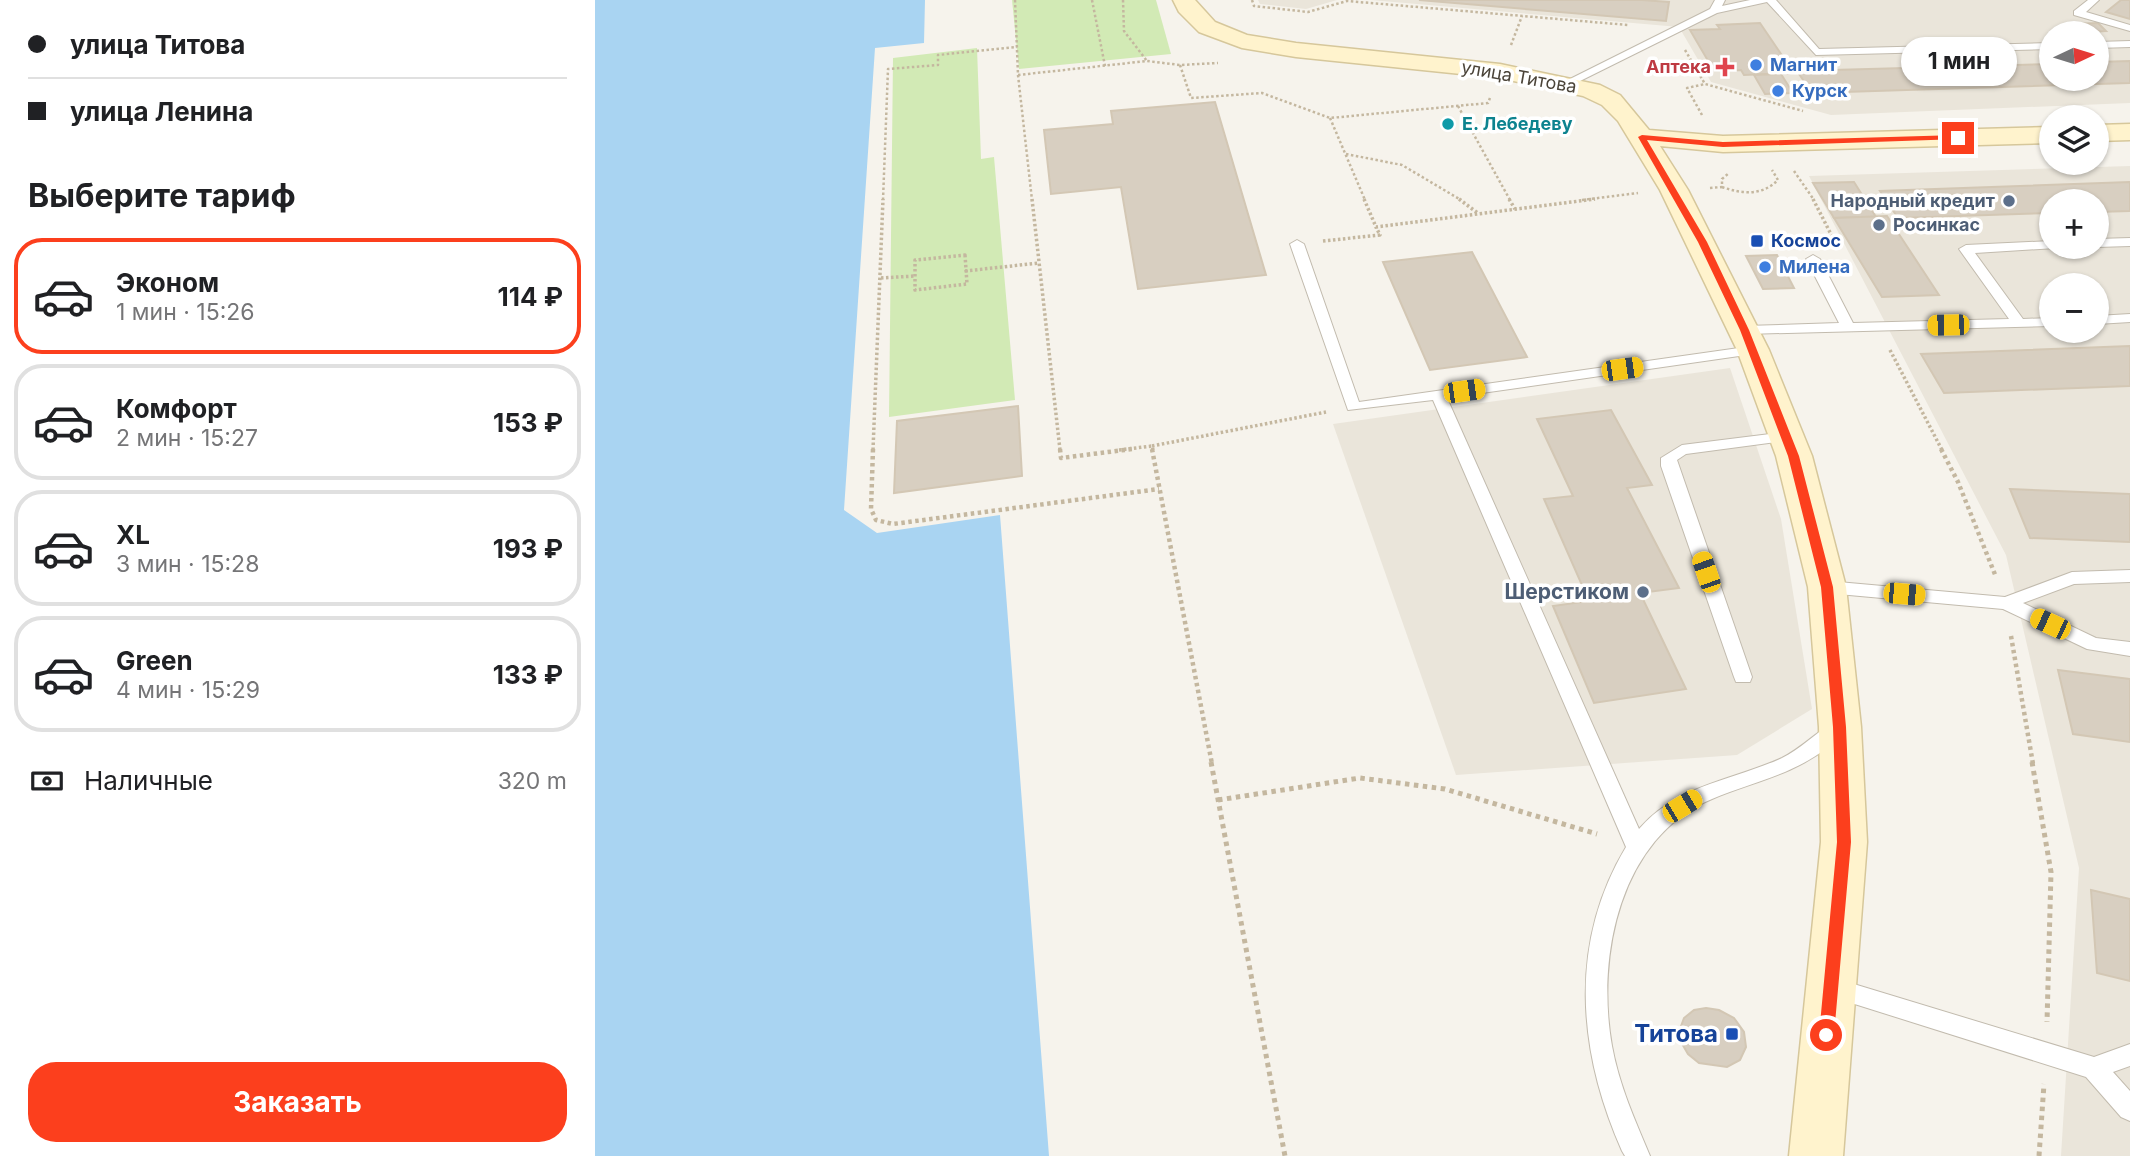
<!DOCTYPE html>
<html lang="ru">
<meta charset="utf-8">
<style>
:root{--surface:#fff;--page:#f2f2f2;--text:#202124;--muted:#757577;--line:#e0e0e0;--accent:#fc3f1d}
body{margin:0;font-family:Inter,sans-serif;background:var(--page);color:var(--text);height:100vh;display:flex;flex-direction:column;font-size:26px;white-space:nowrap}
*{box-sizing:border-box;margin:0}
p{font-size:23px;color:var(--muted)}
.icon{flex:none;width:38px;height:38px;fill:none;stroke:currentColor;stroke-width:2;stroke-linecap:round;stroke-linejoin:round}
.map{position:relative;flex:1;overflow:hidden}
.sheet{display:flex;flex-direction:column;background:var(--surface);width:595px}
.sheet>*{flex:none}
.guide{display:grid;align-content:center;height:154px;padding:0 28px;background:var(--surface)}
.needle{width:46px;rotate:86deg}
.buttons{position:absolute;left:1444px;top:21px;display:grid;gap:14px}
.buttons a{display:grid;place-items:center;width:70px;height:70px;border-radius:50%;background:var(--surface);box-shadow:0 2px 5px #0004;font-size:35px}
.end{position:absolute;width:32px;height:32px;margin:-16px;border:9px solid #fc3f1d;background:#fff;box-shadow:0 0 0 4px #fff}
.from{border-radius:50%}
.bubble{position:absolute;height:49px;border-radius:24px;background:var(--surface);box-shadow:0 2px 5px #0004;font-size:23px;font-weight:700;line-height:49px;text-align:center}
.car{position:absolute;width:21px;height:42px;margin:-21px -10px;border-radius:9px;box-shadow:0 0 5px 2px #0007;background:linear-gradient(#f5c518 24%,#345 0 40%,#f5c518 0 76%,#345 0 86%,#f5c518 0)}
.guide b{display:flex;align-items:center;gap:24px;height:66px;font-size:26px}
.guide b+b{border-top:2px solid var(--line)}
.guide i{width:18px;height:18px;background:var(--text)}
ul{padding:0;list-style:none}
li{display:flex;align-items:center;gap:21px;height:116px;margin:0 14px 10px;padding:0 14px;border:4px solid var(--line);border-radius:28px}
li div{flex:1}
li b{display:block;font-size:26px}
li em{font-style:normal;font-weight:700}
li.current{border-color:var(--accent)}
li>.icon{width:63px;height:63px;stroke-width:1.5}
h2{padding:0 28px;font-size:32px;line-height:84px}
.pay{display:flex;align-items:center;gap:18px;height:77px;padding:0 28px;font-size:26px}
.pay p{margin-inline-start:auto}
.cta{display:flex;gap:14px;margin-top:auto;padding:14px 28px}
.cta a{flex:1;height:80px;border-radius:28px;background:var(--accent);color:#fff;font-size:28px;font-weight:700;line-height:80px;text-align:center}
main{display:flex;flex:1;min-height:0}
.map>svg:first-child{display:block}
</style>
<main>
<section class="sheet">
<div class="guide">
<b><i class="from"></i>улица Титова</b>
<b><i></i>улица Ленина</b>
</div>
<h2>Выберите тариф</h2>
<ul>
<li class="current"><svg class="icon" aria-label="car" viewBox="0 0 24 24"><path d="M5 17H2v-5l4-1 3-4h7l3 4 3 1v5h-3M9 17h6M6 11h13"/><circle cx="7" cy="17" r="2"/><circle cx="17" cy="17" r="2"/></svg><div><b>Эконом</b><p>1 мин · 15:26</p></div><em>114 ₽</em></li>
<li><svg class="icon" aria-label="car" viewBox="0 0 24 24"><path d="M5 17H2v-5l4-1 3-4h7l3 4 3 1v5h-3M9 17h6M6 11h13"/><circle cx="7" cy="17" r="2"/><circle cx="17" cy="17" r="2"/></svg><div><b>Комфорт</b><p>2 мин · 15:27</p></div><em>153 ₽</em></li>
<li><svg class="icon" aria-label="car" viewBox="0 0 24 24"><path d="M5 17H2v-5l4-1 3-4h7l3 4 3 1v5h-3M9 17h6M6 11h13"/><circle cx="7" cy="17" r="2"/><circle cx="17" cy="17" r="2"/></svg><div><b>XL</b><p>3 мин · 15:28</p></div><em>193 ₽</em></li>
<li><svg class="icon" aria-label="car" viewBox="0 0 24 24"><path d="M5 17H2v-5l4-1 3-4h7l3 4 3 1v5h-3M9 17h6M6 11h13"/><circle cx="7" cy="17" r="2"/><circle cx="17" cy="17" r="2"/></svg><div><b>Green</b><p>4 мин · 15:29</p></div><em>133 ₽</em></li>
</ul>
<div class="pay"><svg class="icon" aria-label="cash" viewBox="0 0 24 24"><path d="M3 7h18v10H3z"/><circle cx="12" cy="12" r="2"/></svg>Наличные<p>320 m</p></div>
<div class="cta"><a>Заказать</a></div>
</section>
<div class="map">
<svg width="1535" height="1156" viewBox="0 0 1535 1156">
<rect width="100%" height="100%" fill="#f6f3ec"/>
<g fill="#eae5da" fill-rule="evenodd">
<path d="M663 0H742L711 9 665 4Z"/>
<path d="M776 0H1535V103L1236 115 1116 82 1084 27ZM1456 33H1502V79H1456Z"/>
<path d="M1535 166V1156H1466L1484 868 1411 555 1214 176ZM1456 201H1502V247H1456ZM1456 285H1502V331H1456Z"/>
<path d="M1135 368 1186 519 1217 709 1142 755 861 775 738 424Z"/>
</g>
<g fill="#d2eab5">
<path d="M417 0H561L576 54 424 69Z"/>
<path d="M382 48 386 159 399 157 420 400 294 417 298 58Z"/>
</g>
<path fill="#a9d4f2" d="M0 0H330L329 43 280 48 249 510 282 533 405 515 454 1156H0Z"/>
<g fill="#d8cfc1" stroke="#d3c7b4" stroke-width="2">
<path d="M824 0H1047L1074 2 1071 21Z"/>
<path d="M1526 0H1535V19L1511 12Z"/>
<path d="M1165 23 1199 73 1149 75 1146 70 1119 71 1095 30 1125 29 1122 25Z"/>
<path d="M1503 23 1511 31 1488 32 1479 24Z"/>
<path d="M1535 61V83L1217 93 1202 71 1456 64V79H1502V62Z"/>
<path d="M1186 74 1198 93 1170 94 1159 75Z"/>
<path d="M620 102 671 275 543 289 526 187 456 194 449 130 518 124 516 111Z"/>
<path d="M1259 182 1281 217 1239 218 1218 183Z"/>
<path d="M1535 182V211L1502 212V201H1456V213L1303 218 1285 191Z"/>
<path d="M1292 216 1344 295 1287 297 1239 218Z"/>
<path d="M877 252 932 357 835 370 788 262Z"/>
<path d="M1182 255 1199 288 1168 289 1151 256Z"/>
<path d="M1535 346V386L1349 393 1326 354Z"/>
<path d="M423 406 427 476 299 493 302 421Z"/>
<path d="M1016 410 1057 485 1032 488 1084 588 1045 593 1091 689 999 703 958 606 994 601 949 499 978 496 942 419Z"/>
<path d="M1415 489 1535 494V542L1435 538Z"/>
<path d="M1463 670 1535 679V742L1478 734Z"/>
<path d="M1496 890 1535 899V981L1502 973Z"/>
<path d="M1111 1008 1124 1010 1139 1018 1149 1032 1151 1047 1145 1060 1132 1067 1104 1063 1093 1054 1086 1042 1085 1029 1089 1018 1099 1010Z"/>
</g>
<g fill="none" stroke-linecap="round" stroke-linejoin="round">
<g stroke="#c2bbae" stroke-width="2">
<g id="lane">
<path d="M1120 0H1130L1127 6 1155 0H1181L1224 49 1456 43V49L1221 55 1172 2 1122 13 977 85 967 83 1115 9Z"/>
<path d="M1493 0H1504L1491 12 1535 25V31L1479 15V11Z"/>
<path d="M1535 41V47L1502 48V42Z"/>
<path d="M1535 238V246L1502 247H1501L1502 239Z"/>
<path d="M702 240 709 244 764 402 1158 346 1165 350 1158 354 852 398 1044 829C1082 785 1136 781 1187 758 1205 749 1219 735 1235 724L1242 722 1249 724 1252 729C1248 737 1240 742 1233 747 1198 775 1157 782 1117 799 1025 837 1001 956 1017 1046 1024 1085 1040 1120 1055 1156H1030L1027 1151C983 1052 973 944 1031 847L838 400 753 410 695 244Z"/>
<path d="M1456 241V247L1461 248 1380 253 1428 319 1456 318V326L1150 334 1143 330 1150 326 1244 323 1211 259 1218 255 1225 259 1258 323 1414 319 1364 249 1371 245Z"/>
<path d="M1535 314V322L1502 324V316Z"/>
<path d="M1191 432 1197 434 1199 437 1197 440 1091 454 1082 460 1157 677 1155 682H1141L1139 677 1066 466V458L1087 445Z"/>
<path d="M1535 570V582L1479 584 1428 603 1501 638 1535 642V656L1492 649 1408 609 1232 593 1223 587 1232 581 1410 597 1477 572Z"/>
<path d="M1239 978 1499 1057 1535 1044V1066L1518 1072 1535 1091V1121L1526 1117 1491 1077 1231 995 1228 988 1231 981Z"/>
</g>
</g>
<g stroke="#d6c79b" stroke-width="3">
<g id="secondary">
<path d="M578 0H600L620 22 652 35 701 43 905 64 1005 85 1025 95 1054 130 1128 136 1456 127V143L1128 152 1065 146 1093 190 1174 350 1217 456 1251 587 1266 727 1272 842 1248 1156H1194L1226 842 1224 727 1213 587 1181 456 1142 350 1065 190 1023 121 1007 105 988 96 905 78 701 57 647 48 604 32 584 12Z"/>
<path d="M1535 124V140L1502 141V125Z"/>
</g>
</g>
<g stroke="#c4b79f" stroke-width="2.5" stroke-dasharray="2.5 2.5" stroke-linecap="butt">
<path d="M420 0 423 75 437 200"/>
<path d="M497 0 510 66"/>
<path d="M528 0 529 31 552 61"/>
<path d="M657 0 659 6 713 12 752 1 1033 25"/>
<path d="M916 45 927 16"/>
<path d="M1090 50 1110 84 1208 111"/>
<path d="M585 65 596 98 667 93 735 118 893 103 895 98"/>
<path d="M423 75 552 61 585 65 623 63"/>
<path d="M863 106 915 200"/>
<path d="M1467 110 1490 109"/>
<path d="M1107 115 1092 88 1110 84"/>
<path d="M735 118 770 200"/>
<path d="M751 154 807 165 866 200"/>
<path d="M1199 171 1219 200"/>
<path d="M1127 187C1147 194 1167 196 1183 180L1177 170"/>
<path d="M1115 188 1127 187V179L1134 173"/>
<path d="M288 200 293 69 343 65V55L422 47"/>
<path d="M987 200 1043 193"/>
</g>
<g stroke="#c4b79f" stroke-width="3.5" stroke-dasharray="2.5 2.5" stroke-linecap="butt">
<path d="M437 199 465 450"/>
<path d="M769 199 781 227 1000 199"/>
<path d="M864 199 884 214"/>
<path d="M914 199 920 209"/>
<path d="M1218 199 1242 246"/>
<path d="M728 241 785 235 781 227"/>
<path d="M370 255 372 284 320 290V260Z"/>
<path d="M370 271 444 263"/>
<path d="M286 278 320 276"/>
<path d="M1295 350 1347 450"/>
<path d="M557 446 731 412"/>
<path d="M278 450 288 199"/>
<path d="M524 450 557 446 558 450"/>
</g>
<g stroke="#c4b79f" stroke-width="4.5" stroke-dasharray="3.5 3.5" stroke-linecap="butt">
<path d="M278 449 276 509 281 520 298 524 564 489"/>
<path d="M465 449 466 458 537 449"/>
<path d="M557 449 617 764"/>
<path d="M1346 449 1363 482 1401 577"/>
<path d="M1416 636 1438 764"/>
</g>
<g stroke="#c4b79f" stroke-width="5" stroke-dasharray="4.5 4.5" stroke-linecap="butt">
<path d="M616 762 690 1156"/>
<path d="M1437 762 1456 872 1452 1022"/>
<path d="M623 800 765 778 850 789 1002 834"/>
<path d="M1444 1156 1449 1084"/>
</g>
<use href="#lane" fill="#fff" fill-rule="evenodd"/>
<use href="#secondary" fill="#fff3cd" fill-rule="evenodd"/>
</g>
<path fill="#fc3f1d" d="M1363 135 1365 139 1128 147 1052 140 1112 242 1154 330 1204 456 1238 587 1251 727 1256 842 1239 1035 1231 1042 1224 1035 1242 842 1238 727 1226 587 1193 456 1145 330 1103 242 1043 137 1047 135 1128 142Z"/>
<g fill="#3f7fe0" stroke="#fff" stroke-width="2.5">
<circle cx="1161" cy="65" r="7"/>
<circle cx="1183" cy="91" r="7"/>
<circle cx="1170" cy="267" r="7"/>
</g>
<path fill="#e0444e" stroke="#fff" stroke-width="2.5" d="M1126.5 56.5h7v7h7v7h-7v7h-7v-7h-7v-7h7z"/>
<circle fill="#0f9aa8" stroke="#fff" stroke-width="2.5" cx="853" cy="124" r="7"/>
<g fill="#5c6f8a" stroke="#fff" stroke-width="2.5">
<circle cx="1414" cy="201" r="7"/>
<circle cx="1284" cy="225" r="7"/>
<circle cx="1048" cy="592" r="7"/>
</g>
<g fill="#1a4fb4" stroke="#fff" stroke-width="2.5">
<rect x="1155" y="234" width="14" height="14" rx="3.5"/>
<rect x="1130" y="1027" width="14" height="14" rx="3.5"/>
</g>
<g text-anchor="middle" stroke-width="7" stroke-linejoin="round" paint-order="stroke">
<g font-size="18" font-weight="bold" fill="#366cbe" stroke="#fff" text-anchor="start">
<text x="1175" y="71">Магнит</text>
<text x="1197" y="97">Курск</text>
<text x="1184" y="273">Милена</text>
</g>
<g font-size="18" font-weight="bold" fill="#be3a42" stroke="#fff" text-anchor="end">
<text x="1116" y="73">Аптека</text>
</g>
<g font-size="18" fill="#4b4439" stroke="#fff">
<text transform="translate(924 77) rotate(10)" y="6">улица Титова</text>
</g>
<g font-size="18" font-weight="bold" fill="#0d838f" stroke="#fff" text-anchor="start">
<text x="867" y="130">Е. Лебедеву</text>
</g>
<g font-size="18" font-weight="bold" fill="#4e5e75" stroke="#fff" text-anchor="end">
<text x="1400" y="207">Народный кредит</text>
<text x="1298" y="231" text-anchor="start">Росинкас</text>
</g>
<g font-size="18" font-weight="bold" fill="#164399" stroke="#fff" text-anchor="start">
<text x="1176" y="247">Космос</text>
</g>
<g font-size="21" font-weight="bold" fill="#4e5e75" stroke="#fff" text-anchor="end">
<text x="1034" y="599">Шерстиком</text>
</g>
<g font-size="24" font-weight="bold" fill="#164399" stroke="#fff" text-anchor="end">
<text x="1123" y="1042">Титова</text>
</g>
</g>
</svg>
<div class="buttons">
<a><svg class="needle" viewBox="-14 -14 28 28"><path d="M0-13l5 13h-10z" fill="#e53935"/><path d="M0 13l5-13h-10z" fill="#757577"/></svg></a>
<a><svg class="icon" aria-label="layers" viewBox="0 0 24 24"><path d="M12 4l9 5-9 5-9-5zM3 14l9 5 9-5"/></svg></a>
<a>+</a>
<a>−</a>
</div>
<i class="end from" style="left:1231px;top:1035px"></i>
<i class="end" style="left:1363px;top:138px"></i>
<div class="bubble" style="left:1306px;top:37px;width:116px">1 мин</div>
<i class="car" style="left:1353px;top:325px;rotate:269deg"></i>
<i class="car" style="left:1027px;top:369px;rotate:82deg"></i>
<i class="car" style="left:869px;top:391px;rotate:82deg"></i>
<i class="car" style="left:1111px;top:572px;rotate:341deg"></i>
<i class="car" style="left:1309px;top:594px;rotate:95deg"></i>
<i class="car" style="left:1455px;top:624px;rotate:295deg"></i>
<i class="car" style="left:1087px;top:806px;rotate:59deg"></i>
</div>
</main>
